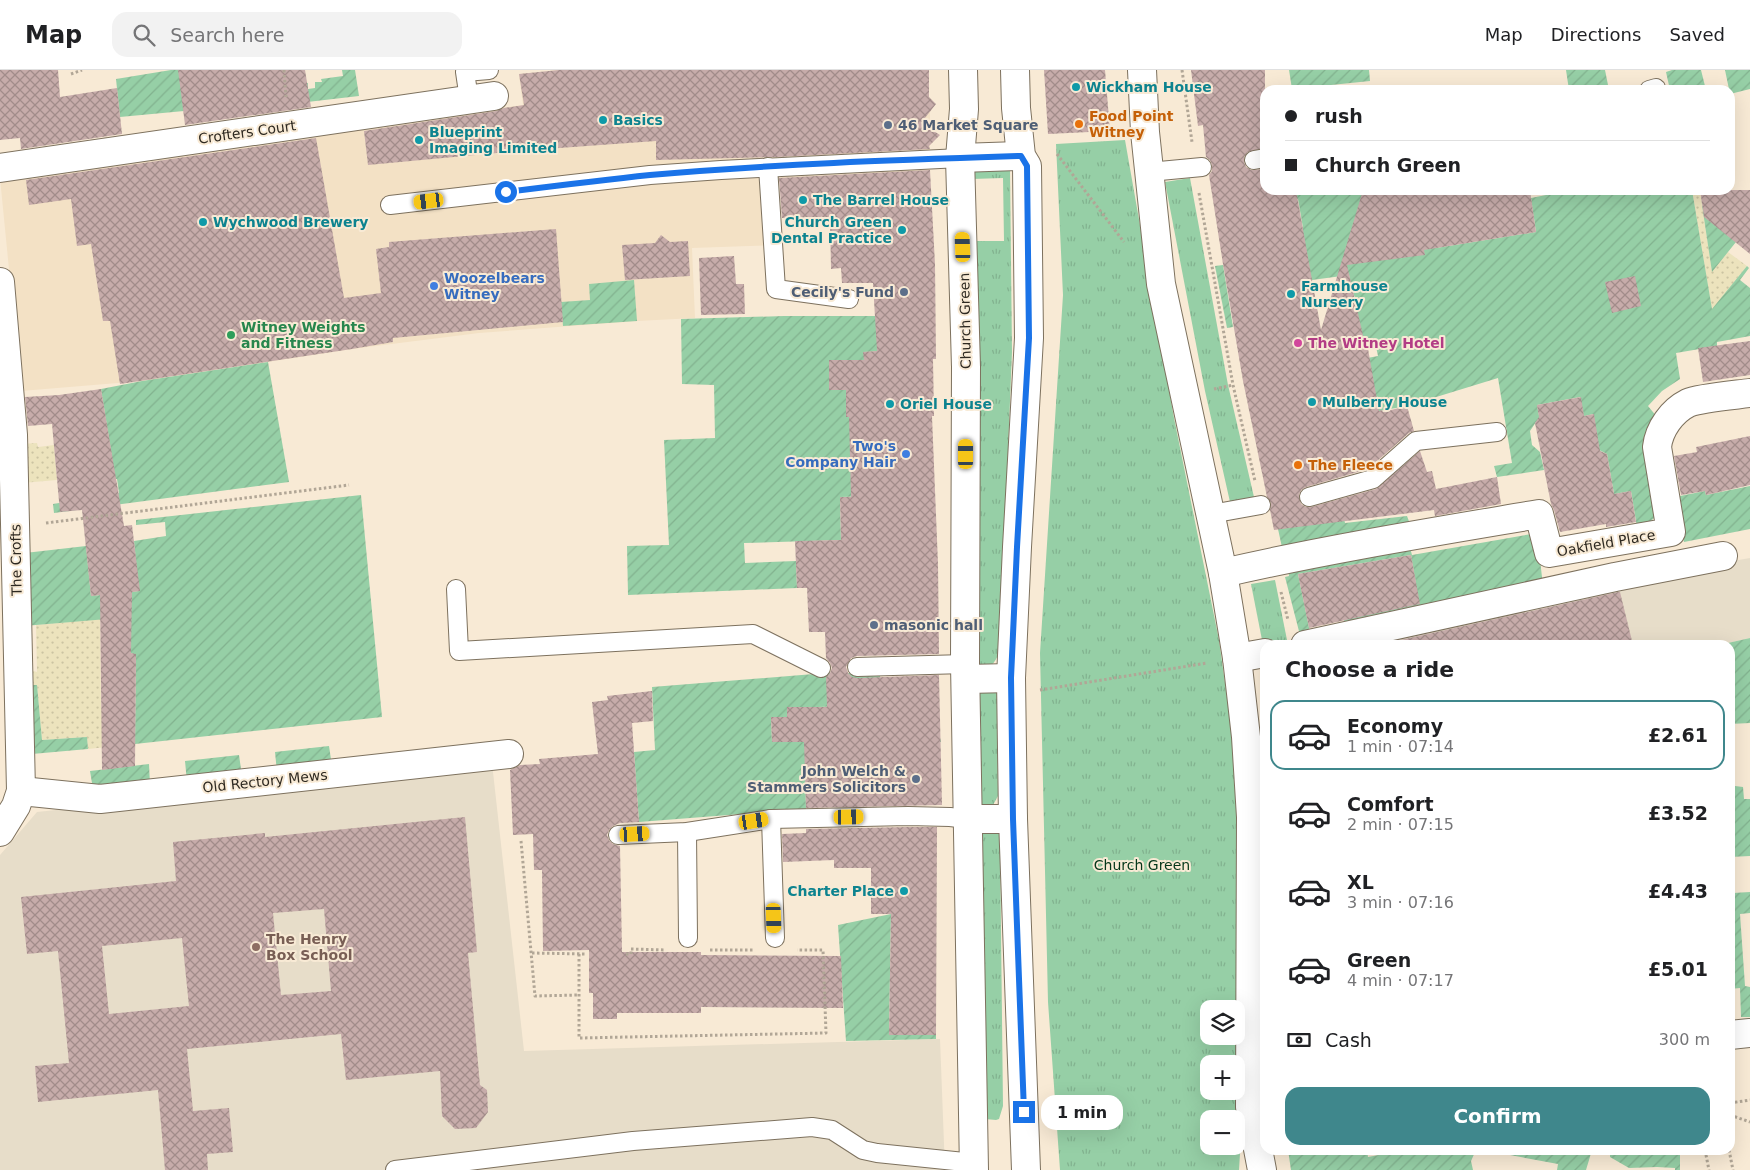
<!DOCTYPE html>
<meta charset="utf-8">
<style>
:root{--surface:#fff;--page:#f2f2f2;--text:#202124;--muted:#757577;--line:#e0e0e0;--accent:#3f878c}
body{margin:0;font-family:"DejaVu Sans",sans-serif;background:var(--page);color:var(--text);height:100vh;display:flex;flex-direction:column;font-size:19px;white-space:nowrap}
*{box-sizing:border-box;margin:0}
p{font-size:16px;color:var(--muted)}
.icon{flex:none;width:28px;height:28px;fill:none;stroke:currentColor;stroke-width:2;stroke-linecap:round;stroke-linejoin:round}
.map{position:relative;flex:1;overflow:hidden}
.side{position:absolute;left:1260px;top:570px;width:475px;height:515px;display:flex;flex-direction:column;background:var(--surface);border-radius:15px;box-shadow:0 5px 20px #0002}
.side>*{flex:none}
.hud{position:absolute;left:1260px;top:15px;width:475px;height:110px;border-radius:15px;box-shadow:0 5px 20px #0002;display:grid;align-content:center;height:110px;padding:0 25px;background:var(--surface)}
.controls{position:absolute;left:1200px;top:930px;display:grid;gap:10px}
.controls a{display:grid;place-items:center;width:45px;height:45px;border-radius:10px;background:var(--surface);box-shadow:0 5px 20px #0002;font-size:25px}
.end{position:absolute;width:22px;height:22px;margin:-11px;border:6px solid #1a73e8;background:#fff;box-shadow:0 0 0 2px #fff}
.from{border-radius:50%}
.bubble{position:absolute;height:35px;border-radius:15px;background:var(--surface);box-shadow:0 5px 20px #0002;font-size:16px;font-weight:700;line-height:35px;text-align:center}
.car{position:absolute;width:15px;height:30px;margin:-15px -8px;border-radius:6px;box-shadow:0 0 4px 1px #0007;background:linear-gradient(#f5c518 24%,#345 0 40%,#f5c518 0 76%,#345 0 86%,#f5c518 0)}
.hud b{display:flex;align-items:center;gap:18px;height:48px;font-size:19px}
.hud b+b{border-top:1px solid var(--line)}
.hud i{width:12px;height:12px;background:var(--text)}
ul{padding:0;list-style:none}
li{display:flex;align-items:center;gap:15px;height:70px;margin:0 10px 8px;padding:0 15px;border:2px solid transparent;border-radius:15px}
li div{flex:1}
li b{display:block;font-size:19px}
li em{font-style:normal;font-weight:700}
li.on{border-color:var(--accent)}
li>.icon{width:45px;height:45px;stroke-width:1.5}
h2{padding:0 25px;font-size:22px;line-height:60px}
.pay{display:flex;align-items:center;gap:12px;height:55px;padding:0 25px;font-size:19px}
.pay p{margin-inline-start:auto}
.action{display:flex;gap:10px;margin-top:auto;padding:10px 25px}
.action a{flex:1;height:58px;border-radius:15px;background:var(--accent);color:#fff;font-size:20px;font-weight:700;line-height:58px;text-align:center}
header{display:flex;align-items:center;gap:30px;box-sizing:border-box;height:70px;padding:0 25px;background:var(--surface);border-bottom:1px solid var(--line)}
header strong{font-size:24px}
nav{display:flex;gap:28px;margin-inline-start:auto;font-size:18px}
.search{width:350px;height:45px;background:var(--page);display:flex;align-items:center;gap:12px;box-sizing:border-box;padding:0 18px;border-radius:15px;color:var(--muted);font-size:19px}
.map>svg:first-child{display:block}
</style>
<header>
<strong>Map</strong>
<div class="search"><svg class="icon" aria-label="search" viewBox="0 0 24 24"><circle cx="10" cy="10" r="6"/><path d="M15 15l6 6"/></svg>Search here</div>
<nav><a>Map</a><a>Directions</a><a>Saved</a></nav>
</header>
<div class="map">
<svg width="1750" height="1100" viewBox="0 0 1750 1100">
<defs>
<pattern id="grass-tufts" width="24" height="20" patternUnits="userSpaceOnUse" patternTransform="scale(1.25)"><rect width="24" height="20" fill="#96cfa6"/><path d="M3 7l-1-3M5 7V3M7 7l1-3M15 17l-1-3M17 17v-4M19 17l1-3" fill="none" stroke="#82b28f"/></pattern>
<pattern id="sand-dots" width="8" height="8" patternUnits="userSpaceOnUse" patternTransform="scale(1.25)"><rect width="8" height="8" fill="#ece3bd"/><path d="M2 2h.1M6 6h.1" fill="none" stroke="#cbc3a2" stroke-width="1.8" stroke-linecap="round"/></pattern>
<pattern id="garden-furrows" width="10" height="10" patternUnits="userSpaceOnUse" patternTransform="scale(1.25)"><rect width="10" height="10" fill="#96cfa6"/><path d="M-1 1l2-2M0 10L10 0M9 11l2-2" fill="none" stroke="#82b28f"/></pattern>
<pattern id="building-cross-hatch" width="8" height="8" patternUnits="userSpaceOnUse" patternTransform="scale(1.25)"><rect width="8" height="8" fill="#c7acaa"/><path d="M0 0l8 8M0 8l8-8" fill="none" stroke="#a28c8a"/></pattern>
</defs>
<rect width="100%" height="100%" fill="#f8ead5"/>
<path fill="#f3e1c5" d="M559 0H929V27L932 30V39L930 42V59L933 61 934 71 930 75V101L869 104 829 112H777L779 175 692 178 695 248 637 251 479 263 352 279 142 311 21 321 0 108 523 35 519 4Z"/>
<g fill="#e7ddc9">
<path d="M1750 488V568L1719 575H1344L1618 511Z"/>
<path d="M492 693 524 981 940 969 945 1100H0V785L37 742Z"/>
</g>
<g fill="url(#grass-tufts)" fill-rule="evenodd">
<path d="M1125 70 1174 348 1219 570 1232 663 1239 793 1242 1051 1239 1100H1060L1048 932 1040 583 1063 225 1056 74ZM1209 939H1236V966H1209ZM1209 994H1236V1021H1209ZM1209 1049H1236V1076H1209Z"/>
<path d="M971 99H1010L1012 282 1000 576C998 590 991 604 975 592L972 171H1004L1003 108 972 109Z"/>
<path d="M1190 108 1228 315 1254 427 1230 432 1205 321 1165 112Z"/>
<path d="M1275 510 1287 570 1263 575 1251 514Z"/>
<path d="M979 618 996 620 997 625 998 726 993 735 986 737 980 735Z"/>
<path d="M983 761 1000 763V772L1003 1036 999 1049 996 1050 985 1049 980 764Z"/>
</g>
<g fill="url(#sand-dots)">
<path d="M1692 120H1699L1700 122 1712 201 1728 182 1747 196 1712 240Z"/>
<path d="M37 373 38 377 54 375 57 410 22 413 21 374Z"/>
<path d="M100 549 101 638 135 674 88 679 87 667 42 670 37 616 29 618 30 600 37 602 36 555Z"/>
</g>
<g fill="url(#garden-furrows)">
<path d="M171 0H241L184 41 120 47 116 9Z"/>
<path d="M342 0H355L359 26 290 34 288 16 308 13V19L315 18V12H322L321 9 343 6Z"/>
<path d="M1289 0H1369L1370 11 1292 19Z"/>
<path d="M1566 0H1605L1609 20H1569Z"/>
<path d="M1672 0H1701L1706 20H1670L1666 2Z"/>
<path d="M1725 0H1750V19L1730 24Z"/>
<path d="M1272 120H1393L1436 178 1536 162 1531 128 1546 125V120H1692L1712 239 1747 196 1749 198 1740 210 1750 218V266L1717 272V276L1676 283 1680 309 1662 321 1648 336 1657 347 1655 447 1648 454 1637 457 1631 421 1614 424 1607 384 1591 376 1594 344 1584 346 1580 327 1537 335 1540 351 1536 352 1530 361 1532 375 1540 382 1544 400 1497 407 1494 396 1512 393 1498 308 1407 336 1379 341 1362 289 1378 286 1375 272 1360 275 1356 233 1349 205 1275 215 1303 158 1298 129 1274 133Z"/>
<path d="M1702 135 1717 157 1736 172 1712 202Z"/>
<path d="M1223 195 1233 257 1227 258 1215 196Z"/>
<path d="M634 210 637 251 563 256 561 232 590 230 589 214Z"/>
<path d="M784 246H880L881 281 864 282V290L829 291 830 320 866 319 867 346 881 426 840 427 841 470 744 473 745 493 796 491 797 518 628 525 627 476 669 475 664 370 715 368 714 315 682 314 681 249Z"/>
<path d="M268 292 289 412 54 443 53 434 119 423 117 409 106 410 112 387 101 319 142 311Z"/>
<path d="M1750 416V459L1684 472 1675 427 1705 421 1706 425Z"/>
<path d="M361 425 382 647 135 674 136 585 131 583V547L24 556 25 483 86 476 91 526 139 521 134 471 166 466 165 452 136 455V450Z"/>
<path d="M1407 446 1410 454 1283 482 1278 459 1344 449 1345 453Z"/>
<path d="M1537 463 1543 516 1346 559 1339 528 1416 514 1411 485 1298 504 1311 567 1301 569 1285 507 1289 506 1288 496 1409 474 1412 485Z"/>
<path d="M1750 568V653L1730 654V575H1719Z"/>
<path d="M826 603H880L881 635 787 638V647H771L772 672 940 668 941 672 857 673 805 694 806 739 639 752 634 682 655 680 652 617Z"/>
<path d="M33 615H37L42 670 87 667 88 679 32 684 29 618Z"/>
<path d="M329 676 332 696 277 702 275 682Z"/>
<path d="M239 685 242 706 187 712 185 691Z"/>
<path d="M149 694 150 715 95 717 92 713 90 701Z"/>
<path d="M1730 703H1734L1735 716 1743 717 1744 729H1750V786L1730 787Z"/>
<path d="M1730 794 1733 823 1750 822V843L1740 844 1745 916 1750 917V947H1741L1740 918 1730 919Z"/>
<path d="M891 844 889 965H936V969L846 971 838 855Z"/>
<path d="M1288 1080H1330V1082L1342 1080H1367L1368 1087 1405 1080H1476L1471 1091 1473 1100H1291Z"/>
<path d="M1506 1080H1592L1586 1100H1557L1558 1094 1510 1085Z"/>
<path d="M1610 1080H1680V1100H1675V1098L1657 1097 1629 1098 1610 1087Z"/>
</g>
<g fill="url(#building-cross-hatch)" fill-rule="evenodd">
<path d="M0 0H58L60 27 117 18 122 64 21 79 20 68 0 70Z"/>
<path d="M178 0H305L311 37 185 55Z"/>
<path d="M559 0H929V27L936 34 921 53 940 65 929 76 930 79 777 87 656 90V71L518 81 368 95 364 61 496 41 504 38 524 35 519 4Z"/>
<path d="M1044 0H1105L1110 61 1048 64Z"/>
<path d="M1191 0H1265V78L1248 82 1244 87V92L1246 97 1251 100 1265 99V120H1296L1321 260 1363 120H1530L1536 162 1424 180 1425 185 1347 195 1365 274 1367 273 1379 341 1382 340 1383 342 1407 336 1414 361 1409 363 1368 399 1306 417 1301 420 1299 425 1301 434 1306 437H1311L1376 419 1420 381 1427 402 1432 401 1436 419 1497 407 1501 434 1435 446 1434 440 1274 460 1270 440 1271 433 1267 427 1243 311 1223 194 1209 105 1212 101V96L1210 90 1206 87 1203 55 1198 56Z"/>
<path d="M316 68 344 228 381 223 376 179 389 177V172L556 159 563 252 393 268V272L352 279 120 314 110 251H103L91 174 77 176 71 129 29 135 26 110Z"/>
<path d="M930 100 935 194 936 289H933L934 346H932L938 494 939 584 857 586 851 588 846 597 848 603 852 607 857 608 939 605 942 735 806 738 804 672H772L771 647H787V637H827L826 607 830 603 832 598 830 593 826 588 825 562H809L807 518H797L795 471 841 470 840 427H851L849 347H846V320H829V290H864L863 282 877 281 873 213H842L841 198 831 199 830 147 782 148 779 108Z"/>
<path d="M1700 120H1750V184L1704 147Z"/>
<path d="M661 165 670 172 688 171 690 206 625 210 622 175 655 173Z"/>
<path d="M734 186 736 214H744L745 244 701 245 699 188Z"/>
<path d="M1635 206 1641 236 1612 243 1605 212Z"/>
<path d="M1750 271V305L1703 312 1698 278Z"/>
<path d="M101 319 124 456 132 455 140 521 132 522 131 583 136 584 135 696 102 700 100 525 91 526 82 440 60 442 52 354 28 356 25 327 59 325Z"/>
<path d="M1581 327 1584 346 1594 344 1600 381 1607 384 1614 424 1631 421 1636 452 1606 457V454L1560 462 1554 440 1551 434 1535 353 1539 347 1537 335Z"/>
<path d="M1750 366V415L1706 425 1705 421 1681 425 1674 386 1697 382 1696 377Z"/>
<path d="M1411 485 1420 534 1309 558 1298 504Z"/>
<path d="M1620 522 1633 575H1378L1618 522Z"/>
<path d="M652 621 653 651 632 653 639 752 620 753 613 756 609 760 607 765 609 770 613 774 620 776 622 882H701V885L841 886 843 938 701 937V943H617V949H593V923H589V880L543 881 542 800H534L533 764 513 765 510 700 520 695 540 694 539 689 598 684 592 632 608 630 607 626Z"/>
<path d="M465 747 477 882 468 883 480 1015 487 1020 488 1042 476 1058 455 1059 442 1046 440 1001 346 1010 341 964 187 979 193 1041 229 1038 233 1082 207 1084 208 1100H165L158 1020 38 1032 35 996 69 993 58 881 27 884 21 827 176 811 173 772 265 763V767ZM324 839 331 921 281 925 273 843ZM182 868 189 936 109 944 102 876Z"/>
<path d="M908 757H937L936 965H889L891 844H871V798H834V790L783 792 782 764 806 763V759Z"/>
</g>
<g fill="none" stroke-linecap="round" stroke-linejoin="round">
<g stroke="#7d715e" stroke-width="20">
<g id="service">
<path d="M1649 20 1656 18"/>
<path d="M469 29 465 2 489 0"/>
<path d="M1254 90 1265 88"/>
<path d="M768 97 776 219 849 229"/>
<path d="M1149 102 1202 97"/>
<path d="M390 135 650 105 721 100 960 88"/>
<path d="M1309 427 1373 409 1416 371 1497 362"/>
<path d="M1211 444 1261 435"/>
<path d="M456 519 459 581 753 564 821 598"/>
<path d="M857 597 965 594"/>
<path d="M771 749 775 868"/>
<path d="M687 762 688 868"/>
<path d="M618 765 687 762 771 749 908 746 950 747 967 749"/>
<path d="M395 1100 633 1071 812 1057 832 1060 863 1080 877 1083 974 1093"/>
</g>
</g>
<g stroke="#7d715e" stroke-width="30">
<g id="minor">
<path d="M963 0 964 39 960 88 966 297 965 594 974 1100"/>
<path d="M1015 0 1016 38 1021 86 1027 96 1029 268 1017 477 1011 608 1013 749 1026 1100"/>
<path d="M1142 0 1145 62 1161 214 1223 503 1237 588 1246 667 1251 747 1250 1037 1262 1100"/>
<path d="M960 88 1021 86"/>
<path d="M0 98 494 26"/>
<path d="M0 212 13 365 21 721 16 736 0 762"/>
<path d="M1223 503C1327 479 1433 462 1539 444L1549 483 1671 462 1657 377C1659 359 1672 341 1688 333 1699 328 1735 325 1750 323"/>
<path d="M1305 575 1615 507 1723 486"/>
<path d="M1237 588 1265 583"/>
<path d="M966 609 1011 608"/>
<path d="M21 721 100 729 509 684"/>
<path d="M967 749H1013"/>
<path d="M1730 965 1750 963"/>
</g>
</g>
<g stroke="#b1a696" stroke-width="3" stroke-dasharray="2.5 2.5" stroke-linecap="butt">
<path d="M284 0 286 27"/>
<path d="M1182 0 1192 72"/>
<path d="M71 4 82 0"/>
<path d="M1057 84 1124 172"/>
<path d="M1199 123 1233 315 1255 411"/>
<path d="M1214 319 1233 315"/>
<path d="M46 453 349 415"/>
<path d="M1281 522 1288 550"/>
<path d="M1040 620 1207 593"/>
<path d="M521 771 535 926 579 925"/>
<path d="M710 880H754"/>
<path d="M532 883 587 884"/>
<path d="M579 884V968L826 963 823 880H797"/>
<path d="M626 884H631V879L666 880"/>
<path d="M1730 1033 1750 1030"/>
<path d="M1730 1045 1750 1052"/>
<path d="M1705 1080 1709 1100"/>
<path d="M1729 1080 1733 1100"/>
</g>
<use href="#service" stroke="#fff" stroke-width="18"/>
<use href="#minor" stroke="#fff" stroke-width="28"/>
</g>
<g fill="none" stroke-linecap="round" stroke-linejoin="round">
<path stroke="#1a73e8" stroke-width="6" d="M506 122C554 116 602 110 650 105 773 94 898 90 1021 86L1027 96 1029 268 1017 477 1011 608 1013 749 1024 1042"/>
</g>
<g fill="#0f9aa8" stroke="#f8ead5" stroke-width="2">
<circle cx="1076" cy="17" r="5"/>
<circle cx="603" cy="50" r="5"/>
<circle cx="419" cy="70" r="5"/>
<circle cx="803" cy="130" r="5"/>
<circle cx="203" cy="152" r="5"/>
<circle cx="902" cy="160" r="5"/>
<circle cx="1291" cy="224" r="5"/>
<circle cx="1312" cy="332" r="5"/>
<circle cx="890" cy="334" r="5"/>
<circle cx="904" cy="821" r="5"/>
</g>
<g fill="#e8710a" stroke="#f8ead5" stroke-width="2">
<circle cx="1079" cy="54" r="5"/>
<circle cx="1298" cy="395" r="5"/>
</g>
<g fill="#5c6f8a" stroke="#f8ead5" stroke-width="2">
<circle cx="888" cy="55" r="5"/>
<circle cx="904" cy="222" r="5"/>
<circle cx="874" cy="555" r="5"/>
<circle cx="916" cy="709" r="5"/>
</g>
<g fill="#3f7fe0" stroke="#f8ead5" stroke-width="2">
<circle cx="434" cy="216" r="5"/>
<circle cx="906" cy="384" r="5"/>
</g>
<circle fill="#2e9e5b" stroke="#f8ead5" stroke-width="2" cx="231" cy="265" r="5"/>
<circle fill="#d1479c" stroke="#f8ead5" stroke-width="2" cx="1298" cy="273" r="5"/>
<circle fill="#8d6e63" stroke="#f8ead5" stroke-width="2" cx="256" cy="877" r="5"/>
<g text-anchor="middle" stroke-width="4" stroke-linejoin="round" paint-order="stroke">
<g font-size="14" font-weight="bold" fill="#0d838f" stroke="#f8ead5" text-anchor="start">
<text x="1086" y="22">Wickham House</text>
<text x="613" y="55">Basics</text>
<text x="429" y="67">Blueprint<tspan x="429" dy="16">Imaging Limited</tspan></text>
<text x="813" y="135">The Barrel House</text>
<text x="213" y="157">Wychwood Brewery</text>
<text x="892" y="157" text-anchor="end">Church Green<tspan x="892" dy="16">Dental Practice</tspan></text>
<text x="1301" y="221">Farmhouse<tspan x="1301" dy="16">Nursery</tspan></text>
<text x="1322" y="337">Mulberry House</text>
<text x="900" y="339">Oriel House</text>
<text x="894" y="826" text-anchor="end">Charter Place</text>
</g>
<g font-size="14" font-weight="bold" fill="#c56008" stroke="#f8ead5" text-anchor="start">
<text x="1089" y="51">Food Point<tspan x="1089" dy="16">Witney</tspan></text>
<text x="1308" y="400">The Fleece</text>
</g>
<g font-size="14" font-weight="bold" fill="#4e5e75" stroke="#f8ead5" text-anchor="start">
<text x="898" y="60">46 Market Square</text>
<text x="894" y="227" text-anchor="end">Cecily's Fund</text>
<text x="884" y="560">masonic hall</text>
<text x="906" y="706" text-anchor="end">John Welch &amp;<tspan x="906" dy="16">Stammers Solicitors</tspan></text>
</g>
<g font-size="14" fill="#2e2921" stroke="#f8ead5">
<text transform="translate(247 62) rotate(-8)" y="5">Crofters Court</text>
<text transform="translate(965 251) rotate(-91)" y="5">Church Green</text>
<text transform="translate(1606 473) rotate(-10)" y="5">Oakfield Place</text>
<text transform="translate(16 490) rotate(-91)" y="5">The Crofts</text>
<text transform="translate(265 711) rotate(-6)" y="5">Old Rectory Mews</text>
</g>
<g font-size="14" font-weight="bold" fill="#366cbe" stroke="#f8ead5" text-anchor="start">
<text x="444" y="213">Woozelbears<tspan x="444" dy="16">Witney</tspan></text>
<text x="896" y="381" text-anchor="end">Two's<tspan x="896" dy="16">Company Hair</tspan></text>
</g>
<g font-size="14" font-weight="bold" fill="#27864d" stroke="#f8ead5" text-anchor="start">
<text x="241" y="262">Witney Weights<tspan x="241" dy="16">and Fitness</tspan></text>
</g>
<g font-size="14" font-weight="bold" fill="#b23c85" stroke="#f8ead5" text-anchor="start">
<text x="1308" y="278">The Witney Hotel</text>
</g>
<g font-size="14" fill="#04371a" stroke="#f8ead5">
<text x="1142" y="800">Church Green</text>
</g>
<g font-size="14" font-weight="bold" fill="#785e54" stroke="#f8ead5" text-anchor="start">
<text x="266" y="874">The Henry<tspan x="266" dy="16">Box School</tspan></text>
</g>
</g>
</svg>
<div class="controls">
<a><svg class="icon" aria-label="layers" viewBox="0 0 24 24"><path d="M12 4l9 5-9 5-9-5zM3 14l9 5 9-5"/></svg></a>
<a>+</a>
<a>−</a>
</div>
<i class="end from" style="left:506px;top:122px"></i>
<i class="end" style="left:1024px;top:1042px"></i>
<div class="bubble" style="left:1041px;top:1025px;width:82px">1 min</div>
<i class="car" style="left:429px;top:131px;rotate:263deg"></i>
<i class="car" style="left:963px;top:177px;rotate:358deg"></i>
<i class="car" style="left:966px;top:384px;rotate:0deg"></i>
<i class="car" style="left:849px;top:747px;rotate:89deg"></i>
<i class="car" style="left:754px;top:751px;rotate:81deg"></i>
<i class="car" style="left:635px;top:764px;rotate:87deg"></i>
<i class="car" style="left:774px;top:848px;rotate:178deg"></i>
<div class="hud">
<b><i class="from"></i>rush</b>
<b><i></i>Church Green</b>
</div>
<section class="side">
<h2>Choose a ride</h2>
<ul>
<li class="on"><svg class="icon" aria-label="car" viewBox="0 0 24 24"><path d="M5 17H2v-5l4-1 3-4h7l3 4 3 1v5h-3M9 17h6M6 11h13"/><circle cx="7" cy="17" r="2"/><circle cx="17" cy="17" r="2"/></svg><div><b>Economy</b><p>1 min · 07:14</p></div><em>£2.61</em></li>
<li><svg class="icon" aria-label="car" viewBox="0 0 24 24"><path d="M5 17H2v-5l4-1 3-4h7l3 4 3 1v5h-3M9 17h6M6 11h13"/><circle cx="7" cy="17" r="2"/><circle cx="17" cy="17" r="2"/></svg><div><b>Comfort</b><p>2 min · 07:15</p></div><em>£3.52</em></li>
<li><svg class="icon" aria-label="car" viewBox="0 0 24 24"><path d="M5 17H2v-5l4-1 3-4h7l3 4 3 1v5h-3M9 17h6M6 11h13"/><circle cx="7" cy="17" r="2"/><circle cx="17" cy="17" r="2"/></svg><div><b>XL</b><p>3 min · 07:16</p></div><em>£4.43</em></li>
<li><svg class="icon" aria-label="car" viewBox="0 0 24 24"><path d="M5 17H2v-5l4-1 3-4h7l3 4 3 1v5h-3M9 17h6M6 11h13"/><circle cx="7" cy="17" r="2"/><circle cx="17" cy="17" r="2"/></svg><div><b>Green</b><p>4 min · 07:17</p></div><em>£5.01</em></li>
</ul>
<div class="pay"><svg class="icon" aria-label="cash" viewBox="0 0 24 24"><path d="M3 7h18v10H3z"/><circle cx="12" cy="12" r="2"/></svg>Cash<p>300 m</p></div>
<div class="action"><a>Confirm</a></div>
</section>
</div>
